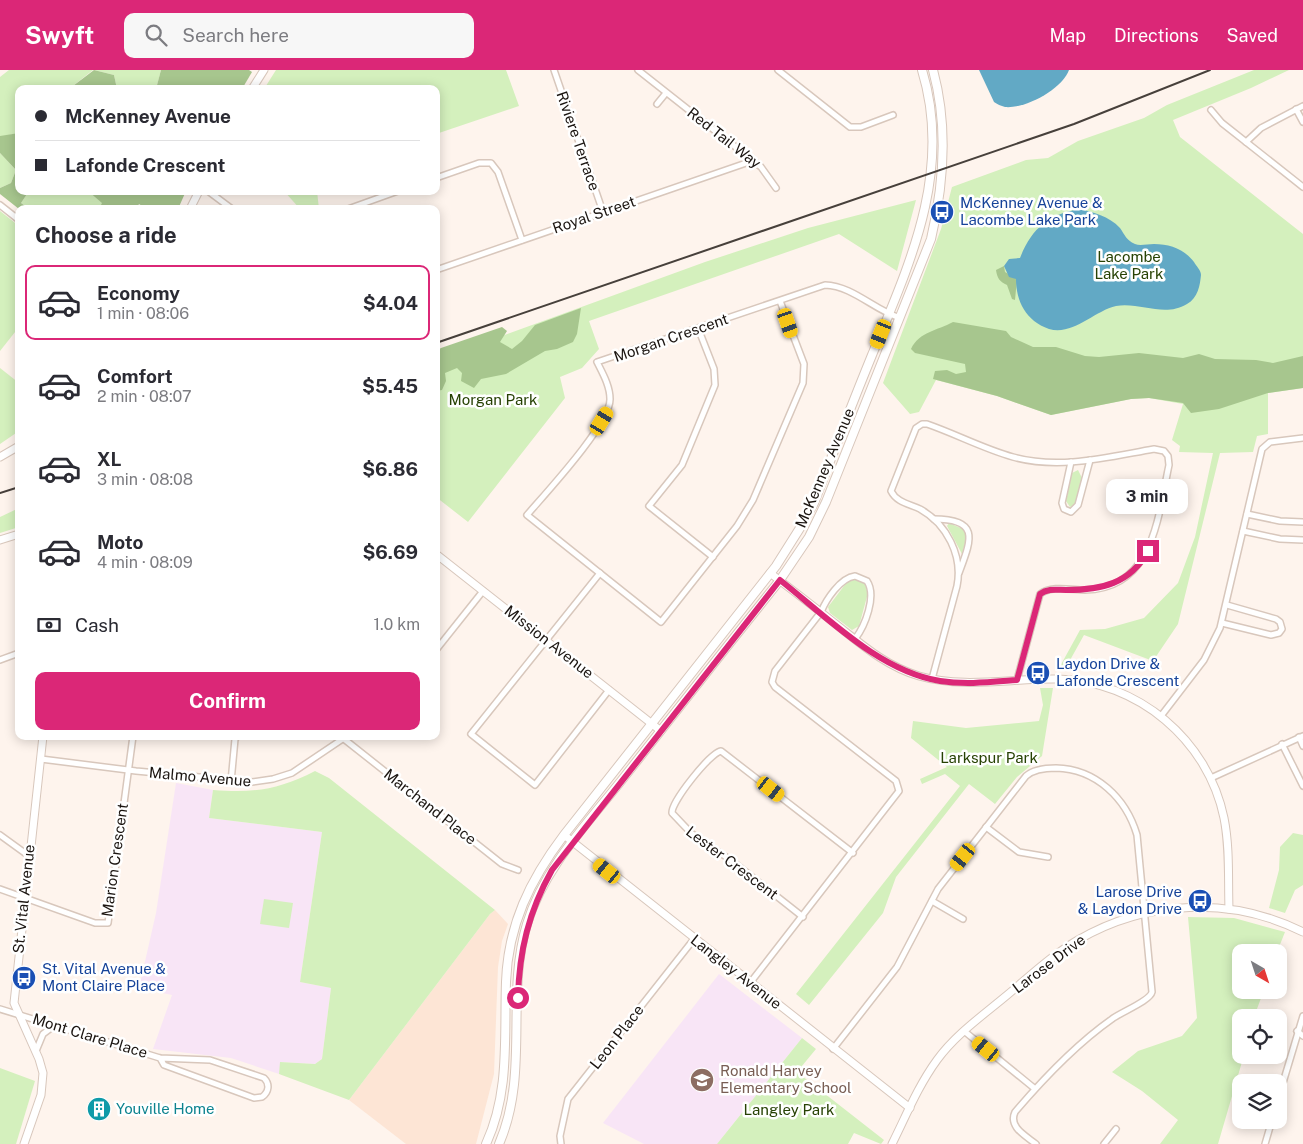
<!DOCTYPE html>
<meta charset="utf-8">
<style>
:root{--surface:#fff;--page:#f7f7f7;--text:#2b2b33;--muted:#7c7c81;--line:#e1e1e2;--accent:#db2777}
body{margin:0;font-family:"Public Sans",sans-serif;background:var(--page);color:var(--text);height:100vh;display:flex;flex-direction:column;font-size:19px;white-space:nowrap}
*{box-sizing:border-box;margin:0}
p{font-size:16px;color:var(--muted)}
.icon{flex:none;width:28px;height:28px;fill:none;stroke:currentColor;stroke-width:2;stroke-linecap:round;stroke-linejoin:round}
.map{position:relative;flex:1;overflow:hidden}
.drawer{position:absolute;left:15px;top:135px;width:425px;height:535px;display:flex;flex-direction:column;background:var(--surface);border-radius:10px;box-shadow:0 2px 12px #0003}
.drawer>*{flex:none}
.hud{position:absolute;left:15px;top:15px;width:425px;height:110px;border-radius:10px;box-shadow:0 2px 12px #0003;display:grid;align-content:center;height:110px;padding:0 20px;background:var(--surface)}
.needle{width:32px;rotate:141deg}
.fabs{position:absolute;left:1232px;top:874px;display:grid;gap:10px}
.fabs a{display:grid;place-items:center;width:55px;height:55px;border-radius:10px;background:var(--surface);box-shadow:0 2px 12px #0003;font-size:25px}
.end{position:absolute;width:22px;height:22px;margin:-11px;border:6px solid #db2777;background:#fff;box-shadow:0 0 0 2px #fff}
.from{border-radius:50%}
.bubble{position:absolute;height:35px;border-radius:10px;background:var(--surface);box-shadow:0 2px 12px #0003;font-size:16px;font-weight:700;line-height:35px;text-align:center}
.car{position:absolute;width:15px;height:30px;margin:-15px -8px;border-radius:6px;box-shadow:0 0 4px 1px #0007;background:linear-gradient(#f5c518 24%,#345 0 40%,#f5c518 0 76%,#345 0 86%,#f5c518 0)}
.hud b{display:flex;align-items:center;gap:18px;height:48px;font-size:19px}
.hud b+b{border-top:1px solid var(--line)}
.hud i{width:12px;height:12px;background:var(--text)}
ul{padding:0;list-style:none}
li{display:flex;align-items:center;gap:15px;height:75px;margin:0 10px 8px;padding:0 10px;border:2px solid transparent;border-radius:10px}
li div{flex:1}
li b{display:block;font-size:19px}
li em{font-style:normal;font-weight:700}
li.active{border-color:var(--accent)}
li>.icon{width:45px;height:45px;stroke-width:1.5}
h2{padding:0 20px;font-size:22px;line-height:60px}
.pay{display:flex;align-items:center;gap:12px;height:55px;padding:0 20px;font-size:19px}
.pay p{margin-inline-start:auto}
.primary-button{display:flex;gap:10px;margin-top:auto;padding:10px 20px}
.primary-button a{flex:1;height:58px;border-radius:10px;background:var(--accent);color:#fff;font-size:20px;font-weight:700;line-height:58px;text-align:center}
header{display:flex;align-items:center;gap:30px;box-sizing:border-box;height:70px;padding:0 25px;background:var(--accent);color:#fff}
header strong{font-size:24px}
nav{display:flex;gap:28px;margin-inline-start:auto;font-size:18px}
.search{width:350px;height:45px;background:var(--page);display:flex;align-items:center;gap:12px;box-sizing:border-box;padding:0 18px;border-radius:10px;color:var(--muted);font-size:19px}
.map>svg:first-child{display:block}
</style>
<header>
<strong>Swyft</strong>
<div class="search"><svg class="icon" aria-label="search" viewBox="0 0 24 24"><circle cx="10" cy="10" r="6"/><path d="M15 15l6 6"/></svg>Search here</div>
<nav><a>Map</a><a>Directions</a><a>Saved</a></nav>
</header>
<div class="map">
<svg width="1303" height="1074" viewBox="0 0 1303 1074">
<rect width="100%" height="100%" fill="#fef4ed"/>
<path fill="#fde5d5" d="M495 840 508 854 502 871 498 897 494 1004 476 1074H406L349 1030 490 844Z"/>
<g fill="#f8e5f6">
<path d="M176 713 213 720 209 748 322 762 300 912 331 918 322 989 315 994 281 992 279 1004 231 988 153 979 172 925 139 918 156 843Z"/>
<path d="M719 904 802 968 717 1074H644L603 1053Z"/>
</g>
<g fill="#d4f0bd">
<path d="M9 0H93L69 19H19V63L0 67V7Z"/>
<path d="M94 0H161L156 19H117L114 5Z"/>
<path d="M276 0H506L519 36 436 64V19H264Z"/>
<path d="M1254 0H1289L1251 18 1173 50 1180 67 1303 164V318L1268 323V364L1257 366 1253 382 1220 383 1178 554 1153 591 1084 565 1064 601 1058 600 1080 560 1105 559 1144 548 1178 513 1195 467 1213 383 1179 382 1180 376 1172 370 1183 334 1149 328 1131 329 1051 345 997 326 936 310 919 342 910 344 883 313 941 159 952 117 1026 90 1048 88 1078 71 1144 48 1167 35Z"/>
<path d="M0 83 16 100 11 113 0 118Z"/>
<path d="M29 121H88L103 133 99 139H29L21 133Z"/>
<path d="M284 121H317L319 139H300Z"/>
<path d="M916 130 897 201 839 164 589 251 599 279 582 298 560 307 565 328 468 452 436 427V290L705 192 808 158Z"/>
<path d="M0 141 19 156V257L0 281Z"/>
<path d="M0 298 19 313V361L0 374Z"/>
<path d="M1078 400 1082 408 1076 434 1070 437 1066 431 1072 403Z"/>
<path d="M19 438V457L0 463V447Z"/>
<path d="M949 453 963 459 967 466 962 484 947 456Z"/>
<path d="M856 509 865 514 868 523 859 556 852 560 830 543 828 537 847 512Z"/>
<path d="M1040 618H1053L1042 686 1017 707 995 734 969 714 896 807 883 843 809 935 796 924 960 716 945 704 922 714 920 709 947 697 911 668 913 651 966 658 1039 651 1043 635Z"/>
<path d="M315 701 329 708 495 840 490 844 349 1030 279 1004 280 992 315 994 322 989 331 918 300 912 322 762 209 748 213 720C254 723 278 720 315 701Z"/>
<path d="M1293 763 1303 765V815L1295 820 1285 843 1269 838 1279 800 1280 777Z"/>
<path d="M264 829 293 833 289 858 260 854Z"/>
<path d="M1188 847 1234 848 1285 862 1277 882H1241V920H1264L1254 947 1241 948V985H1244L1218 1074H1160L1178 1050 1142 1021 1112 1002 1138 981 1182 966 1197 948Z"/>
<path d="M802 968 816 979 797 1002 884 1070 881 1074 854 1063 848 1074H717Z"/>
<path d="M0 998 35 1011 16 1074H0Z"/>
</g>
<g fill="#a7c68e">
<path d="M94 0 114 5 117 19H69Z"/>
<path d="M161 0H249L252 2 242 19H156Z"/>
<path d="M19 63V121H29L21 133 29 139H19L0 124V118L11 113 16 100 0 83V66Z"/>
<path d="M88 121H186L178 139H147L139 134 136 139H99L102 133Z"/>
<path d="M1004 196 1005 202 1017 209 1015 230 1012 229 1007 215C1000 212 997 208 996 200Z"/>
<path d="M581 238 577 264 573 272 557 279 545 281 506 304 481 309 474 318 461 311 462 303 457 298 445 303 446 311 442 320 436 321V281L441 278 502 257 507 261 500 272 512 279 522 271 535 255Z"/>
<path d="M953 252 1006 261 1011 267 1033 277H1056L1085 286 1099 287 1139 283 1183 288 1199 284 1215 289 1256 290 1273 293 1303 286V318L1268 323 1219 339 1191 343 1183 333 1149 328 1131 329 1051 345 997 326 933 309 935 301 947 300 956 304 966 302 965 294 915 283 911 279C920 261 937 261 953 252Z"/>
</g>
<g fill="#62a9c5">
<path d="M979 0H1069C1062 19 1026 39 1005 37 1001 36 997 34 994 32Z"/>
<path d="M1079 139C1093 142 1109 146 1120 158 1125 165 1126 170 1135 174 1140 176 1147 174 1154 174 1170 174 1184 179 1194 192 1196 196 1201 200 1201 205 1200 215 1198 228 1187 234 1164 248 1141 232 1116 236 1094 241 1073 266 1049 259 1026 251 1016 231 1016 209L1009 207 1004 196 1009 189 1020 188C1032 158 1048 145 1079 139Z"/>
</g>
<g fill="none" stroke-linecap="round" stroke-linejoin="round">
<g stroke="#d8c7bc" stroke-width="8">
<g id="minor">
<path d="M554 0 603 142"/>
<path d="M638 0 761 97 776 118"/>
<path d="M778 0 850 57H861L893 45"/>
<path d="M657 34 666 23"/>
<path d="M1296 39 1303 52"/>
<path d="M1211 40 1222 53 1303 117"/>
<path d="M1246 72 1261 58 1303 36"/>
<path d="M436 108 479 93H491L498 102 522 170"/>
<path d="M208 121 232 139"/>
<path d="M0 135 19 150"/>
<path d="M348 139 398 121"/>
<path d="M436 200 752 91"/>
<path d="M780 231 804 294 803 313 753 430 737 456 661 552 527 445C545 424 611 353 610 329 610 316 603 304 597 292L825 215C853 216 874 240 900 248"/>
<path d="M698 258 714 299 715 315 682 395 649 436 713 487"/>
<path d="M1071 392 1062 433 1064 439 1071 442 1078 435 1090 390"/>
<path d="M1247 444 1280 451 1303 452"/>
<path d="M934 449C981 449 971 470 959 503"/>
<path d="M1243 461 1280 469 1303 470"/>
<path d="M600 503 471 664 535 715 609 620"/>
<path d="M1222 553 1271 565 1279 563 1282 559 1280 552 1276 549 1227 535"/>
<path d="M436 580 483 521"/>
<path d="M0 590 19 583"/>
<path d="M932 609 957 516C963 486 947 454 920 439 910 434 897 433 891 421L916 358 922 354H927C956 364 984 379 1013 387 1060 400 1108 387 1154 379L1164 381 1168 386 1169 395C1158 446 1154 519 1085 520 1072 520 1051 515 1040 524L1017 610"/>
<path d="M1161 646 1204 590 1220 558 1262 379 1270 372 1303 368"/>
<path d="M1299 667 1303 676"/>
<path d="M344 669 502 794 518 800"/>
<path d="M1282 674 1303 716"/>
<path d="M41 689 136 701 252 712 273 709 292 703 347 666"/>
<path d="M1211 708 1303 666"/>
<path d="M231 712 235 669 238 666"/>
<path d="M986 757 1019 782 1048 787"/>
<path d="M0 765 29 786"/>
<path d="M0 819 95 853H108L133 666"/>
<path d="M932 831 963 849"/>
<path d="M803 847 732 791 691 763 672 743C671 732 710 683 721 681L853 783"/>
<path d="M750 913 899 721 896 711 775 617 772 612 775 601 821 542C826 530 840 508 855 506L867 511C877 526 865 556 855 569"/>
<path d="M0 939 160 988 210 990 264 1008C270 1014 269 1022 262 1027L254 1028 164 995 160 988"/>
<path d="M964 961 1034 1018"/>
<path d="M1297 961 1303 966"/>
<path d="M833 979 897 897 938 819 1026 706C1034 699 1045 698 1056 698 1096 699 1126 728 1137 765L1152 922C1150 931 1121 942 1112 949 1075 975 1044 1008 1015 1042 1008 1057 1026 1066 1036 1074"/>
<path d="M36 981 43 964 55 955"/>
<path d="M1279 1026 1303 946"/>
<path d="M561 1074 560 1066 568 1029 694 869"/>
<path d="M1104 1074 1116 1059"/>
<path d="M1265 1074 1272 1050"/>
</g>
</g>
<g stroke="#d8c7bc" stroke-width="9">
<g id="tertiary">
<path d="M252 19 264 0"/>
<path d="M190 139 199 121"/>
<path d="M0 387 19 376"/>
<path d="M0 470 19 464"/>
<path d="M436 484 661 661"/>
<path d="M770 503C791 519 812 535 833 552 860 573 885 596 919 606 965 619 1011 608 1058 609 1138 611 1208 670 1224 748 1230 778 1228 809 1229 839"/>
<path d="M564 765 910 1038"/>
<path d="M24 1074 41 1025 43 1003 39 989 14 933 43 666"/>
<path d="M892 1074C906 1046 918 1016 937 990 955 965 982 946 1006 926 1029 907 1052 885 1078 870 1147 830 1231 826 1303 862"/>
</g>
</g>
<g stroke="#d8c7bc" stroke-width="10">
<g id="secondary">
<path d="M486 1074C510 1022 504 968 506 912 508 855 530 810 564 765L776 496 800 458 814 433C833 383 852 334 872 285 910 193 953 101 922 0"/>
<path d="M499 1074C530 1003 505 926 527 854 544 797 589 752 625 706 676 641 728 575 780 510L809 467 826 432 931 169C944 114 948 55 933 0"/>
</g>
</g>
<use href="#minor" stroke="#fff" stroke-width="5"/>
<use href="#tertiary" stroke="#fff" stroke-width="7"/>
<use href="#secondary" stroke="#fff" stroke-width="8"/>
<g stroke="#47403b" stroke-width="2">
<path d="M436 273 1074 54 1210 0"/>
<path d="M0 423 19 417"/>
</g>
</g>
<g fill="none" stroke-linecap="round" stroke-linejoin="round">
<path stroke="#db2777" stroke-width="6" d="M518 928C519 881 529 841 552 800L780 510C827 547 879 601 940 611 966 615 991 612 1017 610L1040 524C1048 518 1057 520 1066 520 1101 520 1130 514 1148 481"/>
</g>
<defs>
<g id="bus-disc" transform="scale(1.25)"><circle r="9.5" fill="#1a4fb4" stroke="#fff"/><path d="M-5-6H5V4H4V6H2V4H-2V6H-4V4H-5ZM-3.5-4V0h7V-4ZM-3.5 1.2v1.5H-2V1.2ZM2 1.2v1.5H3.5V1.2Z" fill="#fff"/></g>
<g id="school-disc" transform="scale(1.25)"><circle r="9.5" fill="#8d6e63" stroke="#fff"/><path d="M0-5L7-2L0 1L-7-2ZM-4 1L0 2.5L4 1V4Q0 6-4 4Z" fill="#fff"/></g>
<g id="building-disc" transform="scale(1.25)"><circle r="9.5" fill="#0f9aa8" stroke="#fff"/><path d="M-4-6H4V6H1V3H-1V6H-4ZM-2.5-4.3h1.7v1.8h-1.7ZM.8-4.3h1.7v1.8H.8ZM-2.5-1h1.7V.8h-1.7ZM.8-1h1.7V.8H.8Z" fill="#fff"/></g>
</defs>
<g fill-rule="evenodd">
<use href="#bus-disc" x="942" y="142"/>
<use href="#bus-disc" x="1038" y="603"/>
<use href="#bus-disc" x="1200" y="831"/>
<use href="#bus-disc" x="24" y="908"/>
<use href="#school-disc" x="702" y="1010"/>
<use href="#building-disc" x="99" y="1039"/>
</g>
<g text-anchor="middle" stroke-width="5" stroke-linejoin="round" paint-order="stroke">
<g font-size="15" fill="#1b1511" stroke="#fff">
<text transform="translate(724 68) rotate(38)" y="5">Red Tail Way</text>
<text transform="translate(578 71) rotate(71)" y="5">Riviere Terrace</text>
<text transform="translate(594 145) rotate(-19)" y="5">Royal Street</text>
<text transform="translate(671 268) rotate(-19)" y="5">Morgan Crescent</text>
<text transform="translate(825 398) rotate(-67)" y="5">McKenney Avenue</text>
<text transform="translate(549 572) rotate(38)" y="5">Mission Avenue</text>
<text transform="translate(200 707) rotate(5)" y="5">Malmo Avenue</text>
<text transform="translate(430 737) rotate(38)" y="5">Marchand Place</text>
<text transform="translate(115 790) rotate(-82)" y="5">Marion Crescent</text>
<text transform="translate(732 793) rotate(37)" y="5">Lester Crescent</text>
<text transform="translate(24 829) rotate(-84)" y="5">St. Vital Avenue</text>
<text transform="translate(1049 894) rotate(-37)" y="5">Larose Drive</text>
<text transform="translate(736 902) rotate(38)" y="5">Langley Avenue</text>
<text transform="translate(90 966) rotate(17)" y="5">Mont Clare Place</text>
<text transform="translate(617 967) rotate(-52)" y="5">Leon Place</text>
</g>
<g font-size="15" fill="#164399" stroke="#fff" text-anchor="start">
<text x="960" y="138">McKenney Avenue &amp;<tspan x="960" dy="17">Lacombe Lake Park</tspan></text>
<text x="1056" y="599">Laydon Drive &amp;<tspan x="1056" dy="17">Lafonde Crescent</tspan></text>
<text x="1182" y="827" text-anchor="end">Larose Drive<tspan x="1182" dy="17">&amp; Laydon Drive</tspan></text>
<text x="42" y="904">St. Vital Avenue &amp;<tspan x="42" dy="17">Mont Claire Place</tspan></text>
</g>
<g font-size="15" fill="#274204" stroke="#fff">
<text x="1129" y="192">Lacombe<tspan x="1129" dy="17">Lake Park</tspan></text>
<text x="493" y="335">Morgan Park</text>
<text x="989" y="693">Larkspur Park</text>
<text x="789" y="1045">Langley Park</text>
</g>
<g font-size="15" fill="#785e54" stroke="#fff" text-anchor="start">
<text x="720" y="1006">Ronald Harvey<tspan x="720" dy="17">Elementary School</tspan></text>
</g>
<g font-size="15" fill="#0d838f" stroke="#fff" text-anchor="start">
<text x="116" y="1044">Youville Home</text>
</g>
</g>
</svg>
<div class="fabs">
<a><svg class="needle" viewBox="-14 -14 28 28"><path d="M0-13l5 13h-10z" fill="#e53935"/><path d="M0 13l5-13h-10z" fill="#7c7c81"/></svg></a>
<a><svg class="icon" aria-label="locate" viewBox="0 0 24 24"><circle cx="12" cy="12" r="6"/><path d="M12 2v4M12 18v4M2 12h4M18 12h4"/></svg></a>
<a><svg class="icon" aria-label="layers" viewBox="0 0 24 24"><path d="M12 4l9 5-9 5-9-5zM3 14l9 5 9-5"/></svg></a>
</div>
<i class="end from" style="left:518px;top:928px"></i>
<i class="end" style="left:1148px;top:481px"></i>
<div class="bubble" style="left:1106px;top:409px;width:82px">3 min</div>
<i class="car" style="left:788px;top:253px;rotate:161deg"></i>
<i class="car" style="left:881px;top:264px;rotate:202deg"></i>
<i class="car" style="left:602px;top:351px;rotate:31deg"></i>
<i class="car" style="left:771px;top:719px;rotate:128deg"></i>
<i class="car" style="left:963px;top:787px;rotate:218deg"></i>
<i class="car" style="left:607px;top:801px;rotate:309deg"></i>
<i class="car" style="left:986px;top:979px;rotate:309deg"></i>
<div class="hud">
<b><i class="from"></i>McKenney Avenue</b>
<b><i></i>Lafonde Crescent</b>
</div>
<section class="drawer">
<h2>Choose a ride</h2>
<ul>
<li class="active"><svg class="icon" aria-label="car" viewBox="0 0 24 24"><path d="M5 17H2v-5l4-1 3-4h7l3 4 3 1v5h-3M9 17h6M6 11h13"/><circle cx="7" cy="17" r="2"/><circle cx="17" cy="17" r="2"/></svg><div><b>Economy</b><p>1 min · 08:06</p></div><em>$4.04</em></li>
<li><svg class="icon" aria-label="car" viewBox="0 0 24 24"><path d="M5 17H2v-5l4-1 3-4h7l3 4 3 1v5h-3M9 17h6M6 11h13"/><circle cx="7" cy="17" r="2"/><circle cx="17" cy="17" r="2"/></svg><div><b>Comfort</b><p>2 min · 08:07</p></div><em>$5.45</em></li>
<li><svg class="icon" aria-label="car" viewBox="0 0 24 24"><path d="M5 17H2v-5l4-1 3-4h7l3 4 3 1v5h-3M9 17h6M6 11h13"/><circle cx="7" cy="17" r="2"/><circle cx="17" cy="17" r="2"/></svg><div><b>XL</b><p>3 min · 08:08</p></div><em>$6.86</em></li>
<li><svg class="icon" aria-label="car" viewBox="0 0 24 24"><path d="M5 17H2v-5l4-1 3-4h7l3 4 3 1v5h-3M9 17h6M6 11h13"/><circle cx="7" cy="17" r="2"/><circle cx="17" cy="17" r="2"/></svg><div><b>Moto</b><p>4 min · 08:09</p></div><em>$6.69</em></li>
</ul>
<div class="pay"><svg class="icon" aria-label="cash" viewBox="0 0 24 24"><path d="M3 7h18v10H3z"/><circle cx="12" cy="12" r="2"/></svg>Cash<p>1.0 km</p></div>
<div class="primary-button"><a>Confirm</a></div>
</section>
</div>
